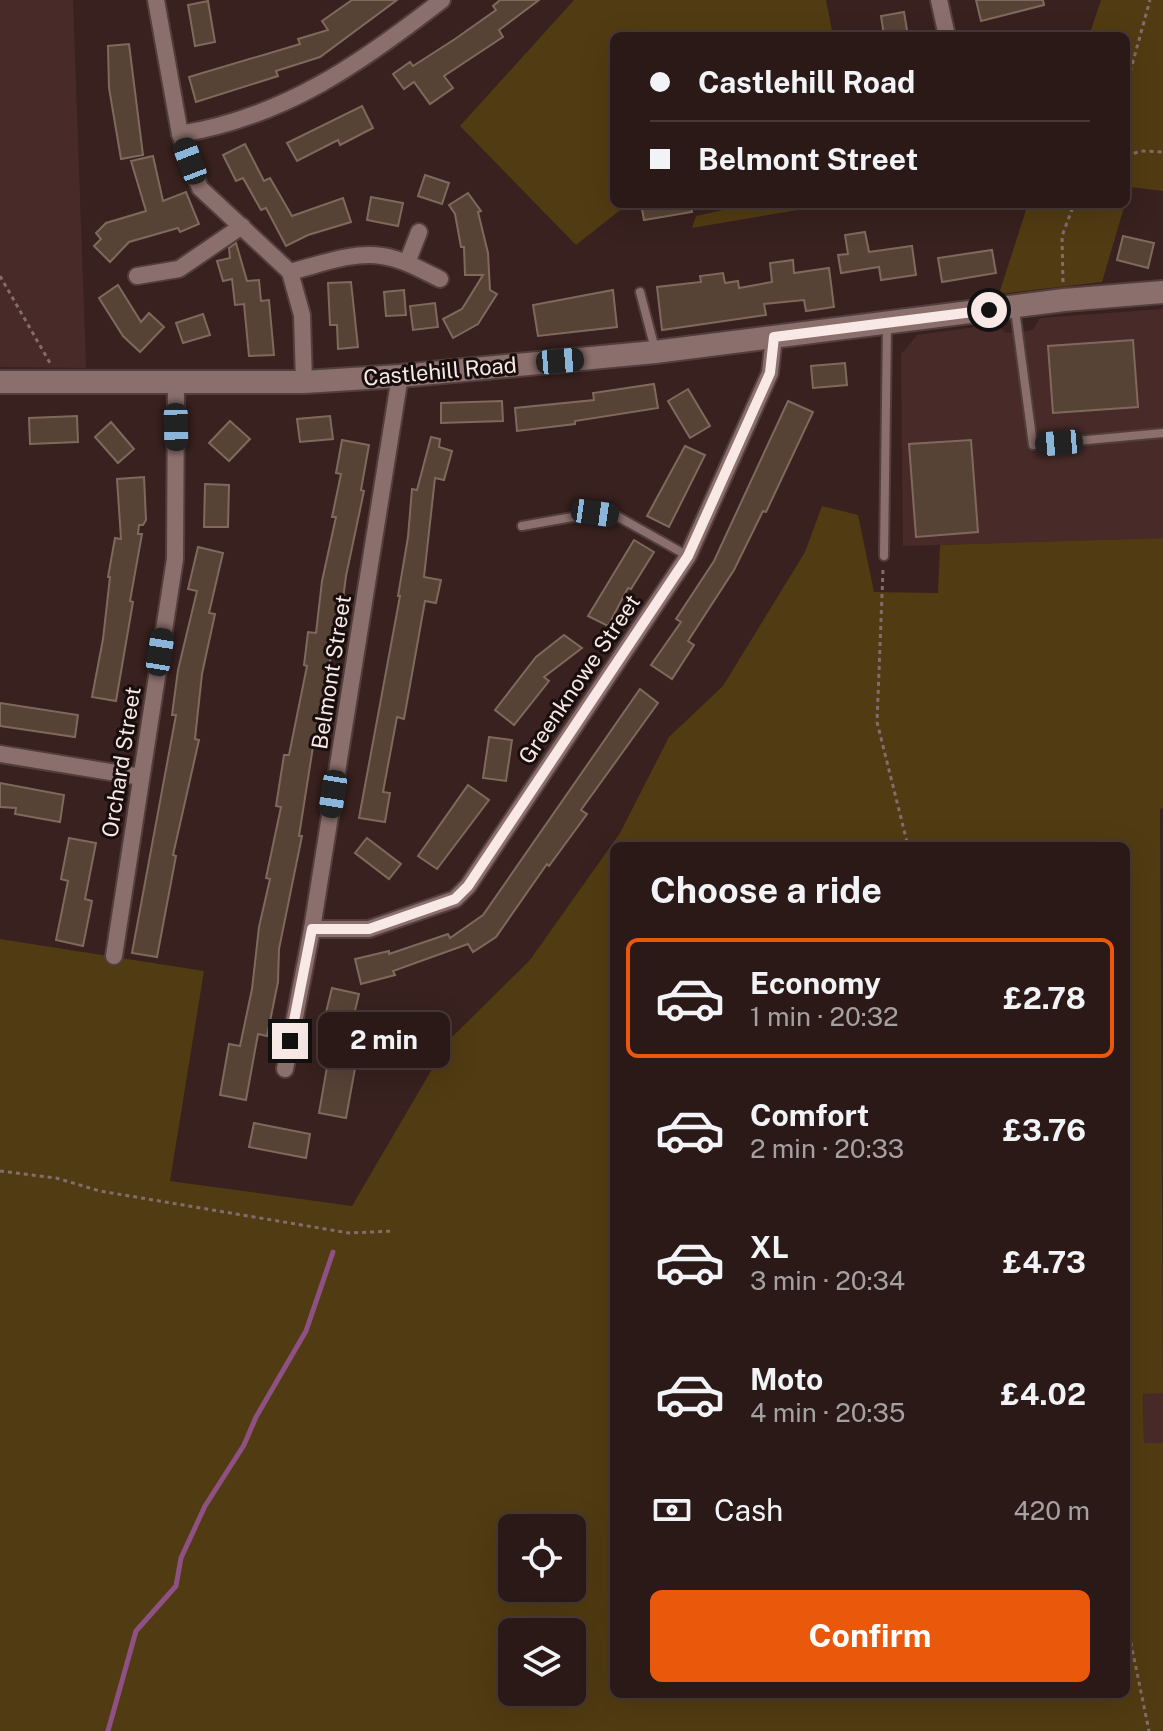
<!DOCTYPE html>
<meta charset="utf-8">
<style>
:root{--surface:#2a1917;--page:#362624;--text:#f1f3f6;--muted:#a5a0a1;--line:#463836;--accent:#ea580c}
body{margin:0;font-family:"Public Sans",sans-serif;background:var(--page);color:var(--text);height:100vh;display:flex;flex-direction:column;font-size:30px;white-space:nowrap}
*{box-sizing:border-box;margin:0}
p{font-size:26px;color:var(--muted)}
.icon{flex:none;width:44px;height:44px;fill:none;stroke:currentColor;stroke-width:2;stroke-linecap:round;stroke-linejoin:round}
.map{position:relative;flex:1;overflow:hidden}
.panel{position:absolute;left:610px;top:842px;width:520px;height:856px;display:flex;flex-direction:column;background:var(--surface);border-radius:12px;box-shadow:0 8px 32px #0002,0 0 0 2px var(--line)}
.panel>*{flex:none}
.top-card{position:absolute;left:610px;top:32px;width:520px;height:176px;border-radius:12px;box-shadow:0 8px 32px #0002,0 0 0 2px var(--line);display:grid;align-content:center;height:176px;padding:0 40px;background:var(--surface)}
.controls{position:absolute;left:498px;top:1514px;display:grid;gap:16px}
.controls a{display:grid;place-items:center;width:88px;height:88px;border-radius:12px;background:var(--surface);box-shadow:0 8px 32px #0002,0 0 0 2px var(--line);font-size:40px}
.end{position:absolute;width:36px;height:36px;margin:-18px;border:10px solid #f8e8e6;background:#111;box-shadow:0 0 0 4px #111}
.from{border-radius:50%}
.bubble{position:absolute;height:56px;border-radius:12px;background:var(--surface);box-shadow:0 8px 32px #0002,0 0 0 2px var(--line);font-size:26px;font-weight:700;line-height:56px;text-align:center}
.car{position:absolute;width:24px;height:48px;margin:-24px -12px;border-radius:10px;box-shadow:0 0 6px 2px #0007;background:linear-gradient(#222 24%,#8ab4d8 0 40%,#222 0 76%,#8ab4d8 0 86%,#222 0)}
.top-card b{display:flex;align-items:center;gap:28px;height:76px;font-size:30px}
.top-card b+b{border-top:2px solid var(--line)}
.top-card i{width:20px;height:20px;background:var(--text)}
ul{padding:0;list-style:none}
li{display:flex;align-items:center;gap:24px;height:120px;margin:0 16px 12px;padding:0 24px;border:4px solid transparent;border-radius:12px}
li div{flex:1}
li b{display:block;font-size:30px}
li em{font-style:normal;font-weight:700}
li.on{border-color:var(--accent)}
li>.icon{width:72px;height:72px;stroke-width:1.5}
h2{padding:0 40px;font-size:36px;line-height:96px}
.pay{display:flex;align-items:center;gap:20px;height:88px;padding:0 40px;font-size:30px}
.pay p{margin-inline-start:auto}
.cta{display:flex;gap:16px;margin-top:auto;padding:16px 40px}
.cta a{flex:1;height:92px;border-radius:12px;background:var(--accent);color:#fff;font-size:32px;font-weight:700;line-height:92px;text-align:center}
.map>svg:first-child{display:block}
</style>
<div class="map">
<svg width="1163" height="1731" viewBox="0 0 1163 1731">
<rect width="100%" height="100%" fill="#38211f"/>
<g fill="#482b28">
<path d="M0 0H73L86 368 0 367Z"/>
<path d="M1163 309V538L903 546 901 354 917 335 997 324 1006 333 1019 332 1033 330 1040 318Z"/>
<path d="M1143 1393H1163V1443H1144Z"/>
</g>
<g fill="#513b12" fill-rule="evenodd">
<path d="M574 0H826L833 36H614V204H628L576 245 460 126Z"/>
<path d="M1101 0H1163V191L1130 187 1126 200V36H1089Z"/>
<path d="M750 204H833L692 228 696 216Z"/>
<path d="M1010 204H1125L1102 282 999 294 1026 210Z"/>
<path d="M822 506 858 515 874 592 938 593 940 545 1163 538V808L1160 809 1163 1393 1143 1394 1144 1443H1163V1731H0V939L204 971 170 1181 352 1206 449 1040 530 960 620 833 669 737 723 686 805 552ZM614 846H1126V1694H614ZM512 1528H572V1588H512ZM512 1632H572V1692H512Z"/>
</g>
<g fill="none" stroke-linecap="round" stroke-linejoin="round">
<path stroke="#8f5183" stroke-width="5" d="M108 1731 136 1631 176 1586 181 1558 205 1506 244 1445 256 1417 306 1331 333 1252"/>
</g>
<g fill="#574236" stroke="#80695c" stroke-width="2">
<path d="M352 0H397L320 57 276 71 278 76 196 102 189 77 300 44 298 39 328 30 322 21Z"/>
<path d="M500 0H539L499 30 503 37 444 76 453 88 430 104 414 82 404 89 393 74 410 62 413 66 455 39 496 10 493 6Z"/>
<path d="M976 0H1043L1044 5 981 21Z"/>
<path d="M208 1 215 42 195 46 188 5Z"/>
<path d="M904 12 908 36H884L881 16Z"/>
<path d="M129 44 143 155 121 159 109 88 108 46Z"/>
<path d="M362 106 373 128 340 145 338 140 297 161 287 143Z"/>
<path d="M245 144 264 181 270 178 292 216 343 198 351 222 308 235 286 246 266 208 261 210 243 178 236 181 223 155Z"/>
<path d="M153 156 163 201 186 192 199 224 180 232 178 228 129 242 110 262 94 246 101 239 96 233 106 223 146 211 131 161Z"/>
<path d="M425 175 449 183 442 204 418 196Z"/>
<path d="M468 193 481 211 478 212 488 253 490 290 497 294 478 324 453 338 443 319 462 309 483 275H465L464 247H461L455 214 449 205Z"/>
<path d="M371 197 403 203 398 226 367 220Z"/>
<path d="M641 204H691L692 212 644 220Z"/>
<path d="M865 232 869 252 912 246 916 275 881 280 879 267 841 273 838 255 848 254 845 235Z"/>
<path d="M1123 236 1154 243 1148 268 1117 260Z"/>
<path d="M236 243 247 281 259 280 261 301 269 300 274 355 249 356 244 304 235 305 232 279 223 281 217 261 230 258 229 248Z"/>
<path d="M992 250 996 273 942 282 938 258Z"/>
<path d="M793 260 794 273 829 268 834 307 806 311 804 300 764 304 766 315 662 330 657 287 701 282 700 276 723 273 725 283 738 281 739 288 772 282 770 263Z"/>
<path d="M351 282 358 347 338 349 337 325H330L328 283Z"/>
<path d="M118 285 141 322 149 313 164 327 140 352 123 336 99 298Z"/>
<path d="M404 290 406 315 386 316 384 292Z"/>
<path d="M613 290 617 327 538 336 533 305Z"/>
<path d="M435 303 438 327 413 330 410 306Z"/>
<path d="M203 314 210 335 183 343 176 323Z"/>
<path d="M1133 340 1138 407 1053 413 1048 346Z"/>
<path d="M845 363 847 385 813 388 811 366Z"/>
<path d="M654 384 658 408 575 421V424L517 431 515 408 594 400 593 393Z"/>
<path d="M688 389 710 426 690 438 668 401Z"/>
<path d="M502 401 503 421 441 423V403Z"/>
<path d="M788 401 813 412 766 512 763 511 734 570 688 641 694 645 672 679 651 665 681 622 676 619 714 561Z"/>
<path d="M77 416 78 442 30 444 29 418Z"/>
<path d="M330 416 333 439 300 442 297 419Z"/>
<path d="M230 421 250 439 229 461 209 443Z"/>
<path d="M111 422 134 449 118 463 95 437Z"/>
<path d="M431 437 440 439 439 447 452 451 444 480 435 478 424 577 441 580 436 603 425 601 404 719 397 717 383 792 390 793 385 822 359 818 400 596H398L408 537 412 489 417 490Z"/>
<path d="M342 440 369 445 361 490 364 491 346 576 340 623 336 622 319 734H315L299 836H302L279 949 278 982 267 1036 258 1034 246 1100 220 1095 229 1044 240 1046 252 989 259 927 270 879 266 878 281 807 276 806 284 755H289L307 666 304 665 308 632 316 633 322 581 336 517H332L341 474 336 473Z"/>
<path d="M971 440 978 532 916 537 909 444Z"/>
<path d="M685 446 705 455 669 527 647 516Z"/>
<path d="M144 477 146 520 143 525H139L138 534H142L130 601 133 602 116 701 92 697 103 639 110 577H108L115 538 121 539 117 479Z"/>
<path d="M205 484 229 485 228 527H204Z"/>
<path d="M634 540 654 552 631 589 628 588 608 626 588 616Z"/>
<path d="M198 547 223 553 209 613 215 614 202 674 195 739 199 740 173 855 176 856 157 957 132 953 176 715H172L178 670 197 591 188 589Z"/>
<path d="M564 635 582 648 544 677 549 681 514 725 495 710 536 657Z"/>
<path d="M640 689 658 703 581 810 587 814 549 866 547 864 496 937 473 952 468 944 393 971 395 975 361 984 355 959 389 951V954L448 934 450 938 483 915Z"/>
<path d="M0 703 78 715 75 737 0 726Z"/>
<path d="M489 737 512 740 506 781 483 778Z"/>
<path d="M0 783 64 795 60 822 15 814 16 808 0 807Z"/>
<path d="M468 785 489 800 437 869 418 856Z"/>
<path d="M69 838 96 843 85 899 92 901 83 946 56 940 68 881 61 879Z"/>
<path d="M367 838 401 864 389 879 355 853Z"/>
<path d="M332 988 359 994 343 1061 356 1063 346 1118 319 1113 331 1044 319 1041Z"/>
<path d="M254 1123 310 1134 306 1158 249 1147Z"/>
</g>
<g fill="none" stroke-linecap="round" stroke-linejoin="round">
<g stroke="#523f3d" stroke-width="12">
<g id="lane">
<path d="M640 292 655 349"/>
<path d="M1015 310 1033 445 1163 433"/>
<path d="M522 526 595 513 615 515 688 556"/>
<path d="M884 556 887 325"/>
</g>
</g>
<g stroke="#523f3d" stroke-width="20">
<g id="street">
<path d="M156 0 180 134 200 188 290 272 302 315 304 382"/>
<path d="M939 0 947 36"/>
<path d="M180 134C284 117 360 64 442 0"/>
<path d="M407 263 419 232"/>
<path d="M290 272C318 265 353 251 382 256 403 259 421 270 440 279"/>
<path d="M137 276 179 269 242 226"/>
<path d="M0 754 141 777"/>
<path d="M312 929H369L455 899 468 886 688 556 770 373 774 337"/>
<path d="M114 956 175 559 176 383"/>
<path d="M285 1069 312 929 400 376"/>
</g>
</g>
<g stroke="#523f3d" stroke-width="26">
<path id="secondary" d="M0 382H304L400 376 655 352 1064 300 1163 292"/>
</g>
<g stroke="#816d6b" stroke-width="3" stroke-dasharray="4 4" stroke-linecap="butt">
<path d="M1126 87 1150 0"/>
<path d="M1126 155 1143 151 1163 152"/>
<path d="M0 276 50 363"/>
<path d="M1063 282 1062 236 1074 204"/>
<path d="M883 570 877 722 908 846"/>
<path d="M0 1171 56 1178 100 1191 349 1233 394 1231"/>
<path d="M1126 1619 1149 1731"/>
</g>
<use href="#lane" stroke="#8b6f6c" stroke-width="8"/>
<use href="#street" stroke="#8b6f6c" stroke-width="16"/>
<use href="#secondary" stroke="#8b6f6c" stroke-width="22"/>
</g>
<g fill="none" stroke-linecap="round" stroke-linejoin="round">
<path stroke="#f8e8e6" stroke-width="10" d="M290 1041 312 929H369L455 899 468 886 688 556 770 373 774 337 989 310"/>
</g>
<g text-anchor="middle" stroke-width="6" stroke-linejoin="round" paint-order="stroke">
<g font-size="22" fill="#f8e8e6" stroke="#180e0d">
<text transform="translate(440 371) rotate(-5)" y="8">Castlehill Road</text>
<text transform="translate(331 672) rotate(-81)" y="8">Belmont Street</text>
<text transform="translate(579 679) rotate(-56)" y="8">Greenknowe Street</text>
<text transform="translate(121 762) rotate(-81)" y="8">Orchard Street</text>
</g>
</g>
</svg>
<div class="controls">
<a><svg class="icon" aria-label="locate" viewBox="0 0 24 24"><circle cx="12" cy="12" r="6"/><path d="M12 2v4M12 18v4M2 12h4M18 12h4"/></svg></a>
<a><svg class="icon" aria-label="layers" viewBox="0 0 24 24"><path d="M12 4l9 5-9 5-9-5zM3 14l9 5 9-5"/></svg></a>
</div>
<i class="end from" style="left:989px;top:310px"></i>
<i class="end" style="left:290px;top:1041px"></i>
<div class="bubble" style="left:318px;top:1012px;width:132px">2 min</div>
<i class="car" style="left:190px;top:161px;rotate:339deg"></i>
<i class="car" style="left:560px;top:361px;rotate:85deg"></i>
<i class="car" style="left:176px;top:427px;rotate:179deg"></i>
<i class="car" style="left:1059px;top:443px;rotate:265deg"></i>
<i class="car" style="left:595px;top:513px;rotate:98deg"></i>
<i class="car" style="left:160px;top:652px;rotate:9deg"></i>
<i class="car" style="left:333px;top:794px;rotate:189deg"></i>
<div class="top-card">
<b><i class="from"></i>Castlehill Road</b>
<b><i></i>Belmont Street</b>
</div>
<section class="panel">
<h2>Choose a ride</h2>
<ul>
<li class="on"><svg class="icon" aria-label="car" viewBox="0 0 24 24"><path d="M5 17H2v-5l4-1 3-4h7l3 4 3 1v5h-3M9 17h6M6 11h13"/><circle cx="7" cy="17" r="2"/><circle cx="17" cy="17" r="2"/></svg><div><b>Economy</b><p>1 min · 20:32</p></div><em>£2.78</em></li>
<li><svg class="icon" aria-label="car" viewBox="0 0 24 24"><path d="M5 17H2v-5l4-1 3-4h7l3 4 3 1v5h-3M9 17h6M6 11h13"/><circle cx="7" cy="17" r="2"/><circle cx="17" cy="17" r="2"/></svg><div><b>Comfort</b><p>2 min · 20:33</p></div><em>£3.76</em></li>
<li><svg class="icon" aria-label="car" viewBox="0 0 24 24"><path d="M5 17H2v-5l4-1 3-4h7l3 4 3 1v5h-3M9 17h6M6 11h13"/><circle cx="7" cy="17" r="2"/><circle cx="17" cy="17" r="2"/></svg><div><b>XL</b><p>3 min · 20:34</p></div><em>£4.73</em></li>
<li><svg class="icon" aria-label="car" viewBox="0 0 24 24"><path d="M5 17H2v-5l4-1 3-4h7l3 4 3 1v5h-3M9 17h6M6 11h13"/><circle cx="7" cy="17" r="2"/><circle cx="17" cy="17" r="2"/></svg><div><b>Moto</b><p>4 min · 20:35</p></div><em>£4.02</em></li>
</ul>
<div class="pay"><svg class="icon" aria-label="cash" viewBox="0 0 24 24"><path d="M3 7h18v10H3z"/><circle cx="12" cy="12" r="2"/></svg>Cash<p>420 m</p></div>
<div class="cta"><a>Confirm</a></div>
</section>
</div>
